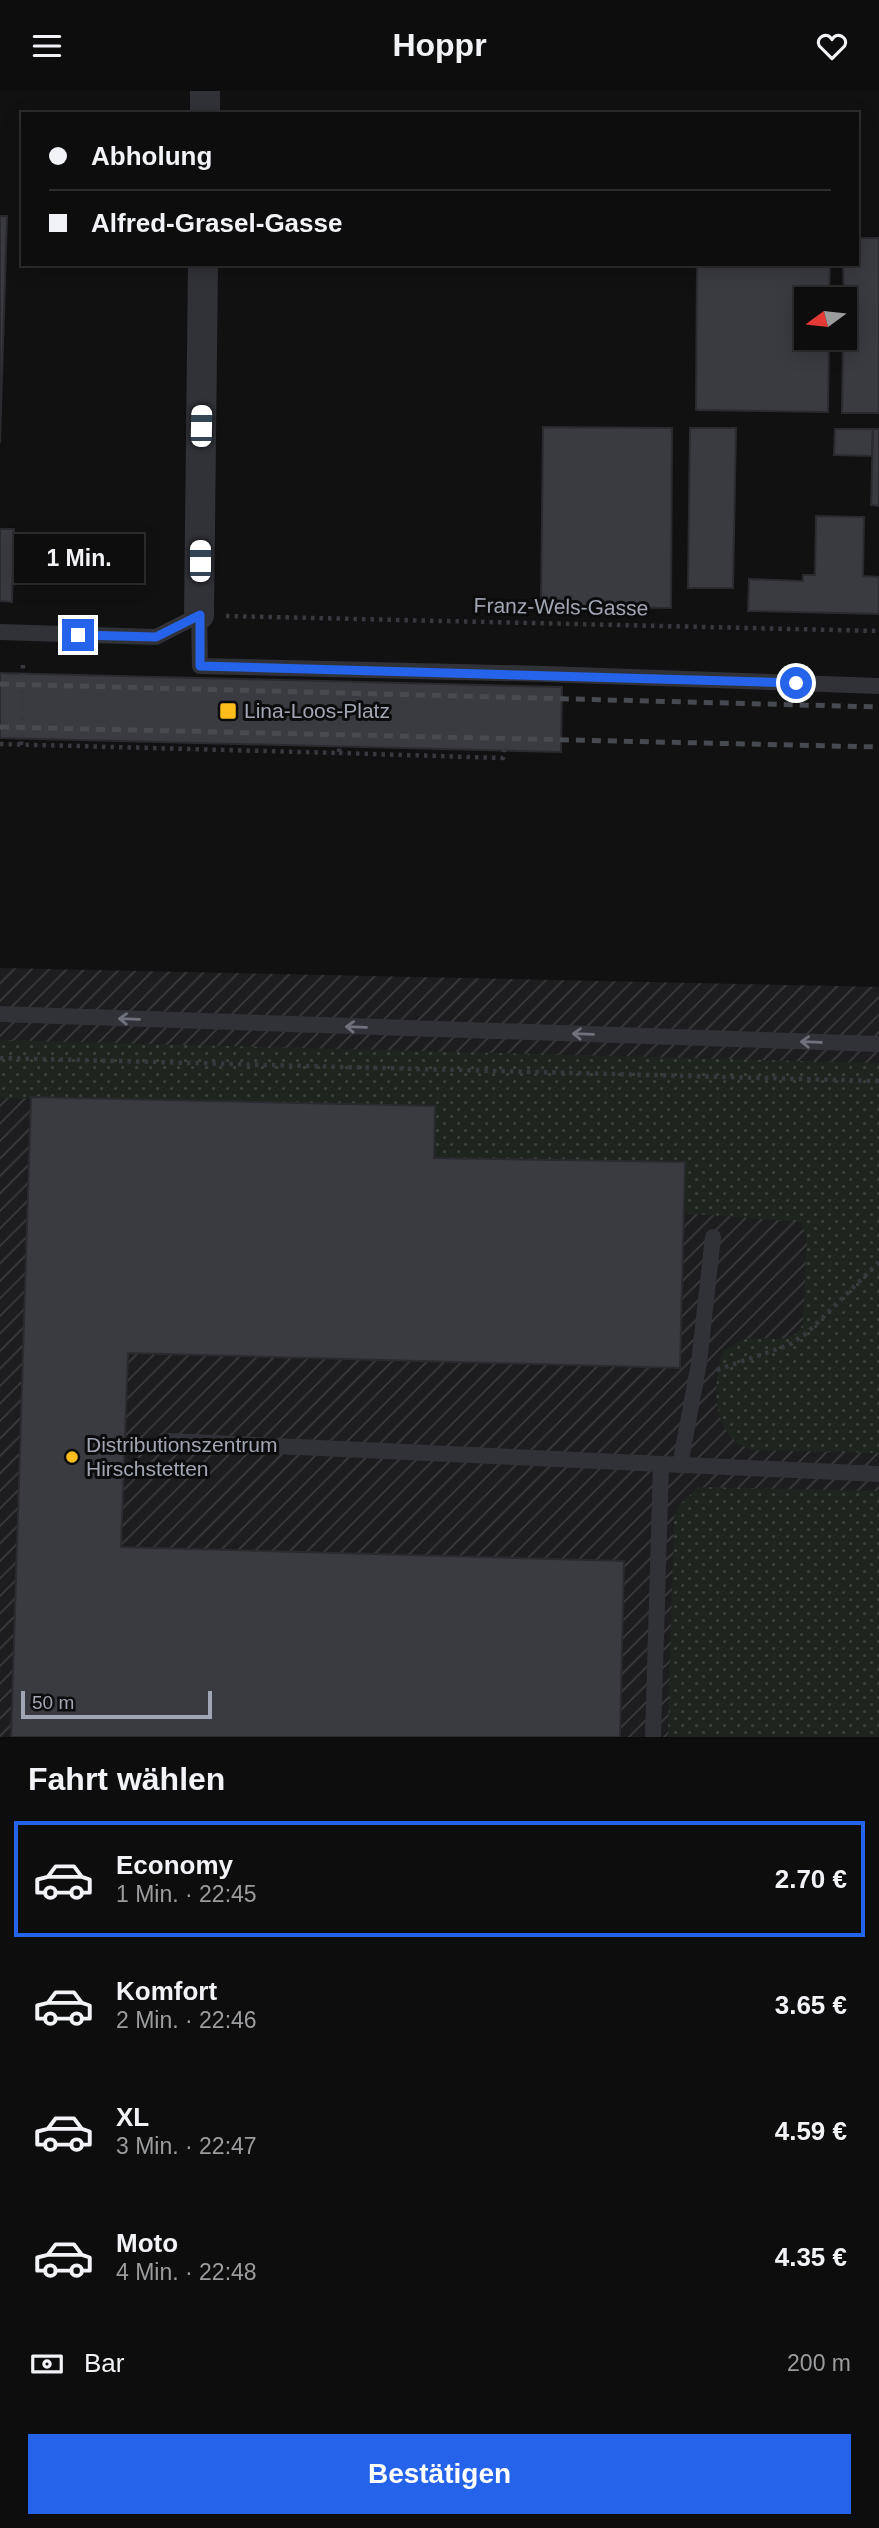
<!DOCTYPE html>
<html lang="de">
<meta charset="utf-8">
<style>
:root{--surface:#0d0d0e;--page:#161617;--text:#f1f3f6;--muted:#9a9c9e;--line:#2d2d2e;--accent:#2563eb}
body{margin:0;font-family:Arial,sans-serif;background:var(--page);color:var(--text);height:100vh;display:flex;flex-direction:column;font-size:26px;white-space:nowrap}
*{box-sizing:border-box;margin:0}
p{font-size:23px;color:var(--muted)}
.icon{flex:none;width:38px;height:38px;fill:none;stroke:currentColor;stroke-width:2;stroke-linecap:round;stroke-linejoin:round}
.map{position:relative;height:1646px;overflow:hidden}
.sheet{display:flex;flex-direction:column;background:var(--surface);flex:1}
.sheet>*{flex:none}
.banner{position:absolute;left:21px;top:21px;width:838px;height:154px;border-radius:0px;box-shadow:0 4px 18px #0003,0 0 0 2px var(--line);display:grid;align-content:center;height:154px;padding:0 28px;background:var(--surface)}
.needle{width:46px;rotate:255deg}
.fabs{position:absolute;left:794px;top:196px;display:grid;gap:14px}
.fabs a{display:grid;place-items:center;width:63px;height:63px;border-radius:0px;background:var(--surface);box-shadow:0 4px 18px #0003,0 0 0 2px var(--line);font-size:35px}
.scale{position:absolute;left:21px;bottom:18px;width:191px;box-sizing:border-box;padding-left:7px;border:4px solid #a1a6b4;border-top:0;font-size:19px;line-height:24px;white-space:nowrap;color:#a1a6b4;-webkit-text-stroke:5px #0c0c0d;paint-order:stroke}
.end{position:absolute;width:32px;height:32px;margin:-16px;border:9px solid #2563eb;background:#fff;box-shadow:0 0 0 4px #fff}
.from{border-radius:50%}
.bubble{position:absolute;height:49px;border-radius:0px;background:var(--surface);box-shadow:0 4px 18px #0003,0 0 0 2px var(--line);font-size:23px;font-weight:700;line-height:49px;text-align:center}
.car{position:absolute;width:21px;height:42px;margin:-21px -10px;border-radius:9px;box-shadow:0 0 5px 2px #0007;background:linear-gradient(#fff 24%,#345 0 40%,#fff 0 76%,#345 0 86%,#fff 0)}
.banner b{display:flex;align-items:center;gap:24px;height:66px;font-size:26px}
.banner b+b{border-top:2px solid var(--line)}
.banner i{width:18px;height:18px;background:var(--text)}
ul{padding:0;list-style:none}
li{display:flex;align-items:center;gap:21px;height:116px;margin:0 14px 10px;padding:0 14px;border:4px solid transparent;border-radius:0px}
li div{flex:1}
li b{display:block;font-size:26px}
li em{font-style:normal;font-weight:700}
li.active{border-color:var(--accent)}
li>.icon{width:63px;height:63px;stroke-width:1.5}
h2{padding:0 28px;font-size:32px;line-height:84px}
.pay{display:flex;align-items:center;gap:18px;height:77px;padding:0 28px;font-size:26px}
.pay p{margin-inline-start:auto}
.cta{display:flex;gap:14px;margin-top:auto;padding:14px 28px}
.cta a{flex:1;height:80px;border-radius:0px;background:var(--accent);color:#fff;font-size:28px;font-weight:700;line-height:80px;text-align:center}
header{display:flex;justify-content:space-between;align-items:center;height:91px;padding:0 28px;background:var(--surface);font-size:32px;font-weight:700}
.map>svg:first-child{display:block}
</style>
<header><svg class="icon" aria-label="menu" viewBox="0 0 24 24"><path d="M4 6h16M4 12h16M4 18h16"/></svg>Hoppr<svg class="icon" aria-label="heart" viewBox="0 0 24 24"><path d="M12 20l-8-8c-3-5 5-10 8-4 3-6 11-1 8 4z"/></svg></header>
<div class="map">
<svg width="879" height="1646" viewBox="0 0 879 1646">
<defs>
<pattern id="industrial-furrows" width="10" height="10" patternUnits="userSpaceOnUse" patternTransform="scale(1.75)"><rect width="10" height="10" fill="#1d1d1f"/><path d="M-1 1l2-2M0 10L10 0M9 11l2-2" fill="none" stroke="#3b3b3d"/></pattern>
<pattern id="grass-dots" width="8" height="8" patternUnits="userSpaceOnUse" patternTransform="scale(1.75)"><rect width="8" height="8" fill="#1d251e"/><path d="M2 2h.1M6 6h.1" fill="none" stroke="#3b423c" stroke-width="1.8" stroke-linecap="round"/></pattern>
</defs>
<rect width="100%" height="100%" fill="#111112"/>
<path fill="url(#industrial-furrows)" d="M0 877 879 896V1646H0Z"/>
<g fill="url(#grass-dots)">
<path d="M0 949 879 972V1362L753 1359C711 1348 711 1293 724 1259 731 1256 738 1250 745 1248 766 1243 792 1257 803 1233L807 1146 800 1131 683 1122 434 1067 435 1015 0 1007Z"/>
<path d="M699 1396 879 1400V1646H668L674 1426 679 1414Z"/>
</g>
<g fill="#3a3b40" stroke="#2b2a2f" stroke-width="2">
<path d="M0 125H7L0 352Z"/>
<path d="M858 147H879V322H842L843 247H845L843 173H858Z"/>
<path d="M697 173H830L829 208H807V247H829L828 321 696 319Z"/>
<path d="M543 336 672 337 671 517 541 515Z"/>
<path d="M690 337H736L733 497H688Z"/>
<path d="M835 338H873L872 365 834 364Z"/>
<path d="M873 338H879V415L871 414Z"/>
<path d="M816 425 864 426 863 485 879 486V523L748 520 749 488 803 490V484H815Z"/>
<path d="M0 438H14L12 511 0 510Z"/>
<path d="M0 582 562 596 561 661 0 647Z"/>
<path d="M31 1006 435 1015 434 1067 685 1071 680 1277 128 1262 121 1456 624 1470 620 1646H11Z"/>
</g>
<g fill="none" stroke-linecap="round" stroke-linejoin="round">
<g stroke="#37393f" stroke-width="4.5" stroke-dasharray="3.5 5" stroke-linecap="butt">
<path d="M226 525 879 540"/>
<path d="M0 653 339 662 341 596"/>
<path d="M21 654 23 571"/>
<path d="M339 662 503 667 504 659"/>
<path d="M0 967 879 990"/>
<path d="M717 1279 789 1254 807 1242 879 1171"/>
</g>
<g stroke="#313238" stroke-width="16">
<path d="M0 541 156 546 199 524 200 575 547 583 879 595"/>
<path d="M0 923 879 953"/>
<path d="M169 1350 879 1383"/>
<path d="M680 1374 699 1272 713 1146"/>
<path d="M653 1646 661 1373"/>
</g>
<g stroke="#313238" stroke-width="30">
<path d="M205 23V0"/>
<path d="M199 524 203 173"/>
</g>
<g stroke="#484a51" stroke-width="5" stroke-dasharray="9 7" stroke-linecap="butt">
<path d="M0 593 879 616"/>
<path d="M0 636 879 656"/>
</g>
</g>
<defs><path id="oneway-shaft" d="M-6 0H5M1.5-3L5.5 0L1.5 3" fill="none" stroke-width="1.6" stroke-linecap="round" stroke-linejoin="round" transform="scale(1.75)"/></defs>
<g stroke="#6f727c">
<use href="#oneway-shaft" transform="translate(129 928) rotate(-178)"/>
<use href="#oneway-shaft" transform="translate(356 936) rotate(-178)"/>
<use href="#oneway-shaft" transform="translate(583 943) rotate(-178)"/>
<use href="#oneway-shaft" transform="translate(811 951) rotate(-178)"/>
</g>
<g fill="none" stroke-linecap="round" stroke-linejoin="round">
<path stroke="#2563eb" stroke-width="9" d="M78 544 156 546 200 524V575L796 592"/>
</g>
<g fill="#ffbd1c" stroke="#0c0c0d" stroke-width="2.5">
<rect x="219" y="611" width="18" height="18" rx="3.5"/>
<circle cx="72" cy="1366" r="7"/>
</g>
<g text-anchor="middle" stroke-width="6" stroke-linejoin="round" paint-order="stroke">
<g font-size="21" fill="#a1a6b4" stroke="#0c0c0d">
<text transform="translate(561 516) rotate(1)" y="7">Franz-Wels-Gasse</text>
</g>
<g font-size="21" fill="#a1a6b4" stroke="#0c0c0d" text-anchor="start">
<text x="244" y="627">Lina-Loos-Platz</text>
<text x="86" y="1361">Distributionszentrum<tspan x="86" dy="24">Hirschstetten</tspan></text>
</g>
</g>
</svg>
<div class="fabs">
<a><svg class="needle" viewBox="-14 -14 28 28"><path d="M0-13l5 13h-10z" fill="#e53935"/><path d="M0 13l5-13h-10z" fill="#9a9c9e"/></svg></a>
</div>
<div class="scale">50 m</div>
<i class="end from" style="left:796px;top:592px"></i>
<i class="end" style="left:78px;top:544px"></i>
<div class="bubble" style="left:14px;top:443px;width:130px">1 Min.</div>
<i class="car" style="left:201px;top:335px;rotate:1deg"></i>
<i class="car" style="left:200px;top:470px;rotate:0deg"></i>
<div class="banner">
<b><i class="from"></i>Abholung</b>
<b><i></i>Alfred-Grasel-Gasse</b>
</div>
</div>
<section class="sheet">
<h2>Fahrt wählen</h2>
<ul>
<li class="active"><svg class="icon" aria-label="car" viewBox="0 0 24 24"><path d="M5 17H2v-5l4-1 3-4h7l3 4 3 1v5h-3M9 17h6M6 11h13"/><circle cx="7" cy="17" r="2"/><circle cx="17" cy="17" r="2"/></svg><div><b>Economy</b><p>1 Min. · 22:45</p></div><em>2.70 €</em></li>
<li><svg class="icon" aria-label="car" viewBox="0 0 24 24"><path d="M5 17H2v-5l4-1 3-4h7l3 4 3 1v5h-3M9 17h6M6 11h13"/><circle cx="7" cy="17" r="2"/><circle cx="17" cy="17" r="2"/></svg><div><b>Komfort</b><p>2 Min. · 22:46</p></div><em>3.65 €</em></li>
<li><svg class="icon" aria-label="car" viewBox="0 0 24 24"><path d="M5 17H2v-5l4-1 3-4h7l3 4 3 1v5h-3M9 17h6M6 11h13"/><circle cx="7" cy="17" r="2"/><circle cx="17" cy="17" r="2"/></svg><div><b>XL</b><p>3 Min. · 22:47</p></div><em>4.59 €</em></li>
<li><svg class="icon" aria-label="car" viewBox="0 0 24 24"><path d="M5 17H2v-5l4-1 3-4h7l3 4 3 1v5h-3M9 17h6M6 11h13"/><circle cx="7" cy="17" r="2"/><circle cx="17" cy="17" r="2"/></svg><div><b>Moto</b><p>4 Min. · 22:48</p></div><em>4.35 €</em></li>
</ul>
<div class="pay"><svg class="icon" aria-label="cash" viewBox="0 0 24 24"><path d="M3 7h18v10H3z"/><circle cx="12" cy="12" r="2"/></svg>Bar<p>200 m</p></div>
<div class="cta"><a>Bestätigen</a></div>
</section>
